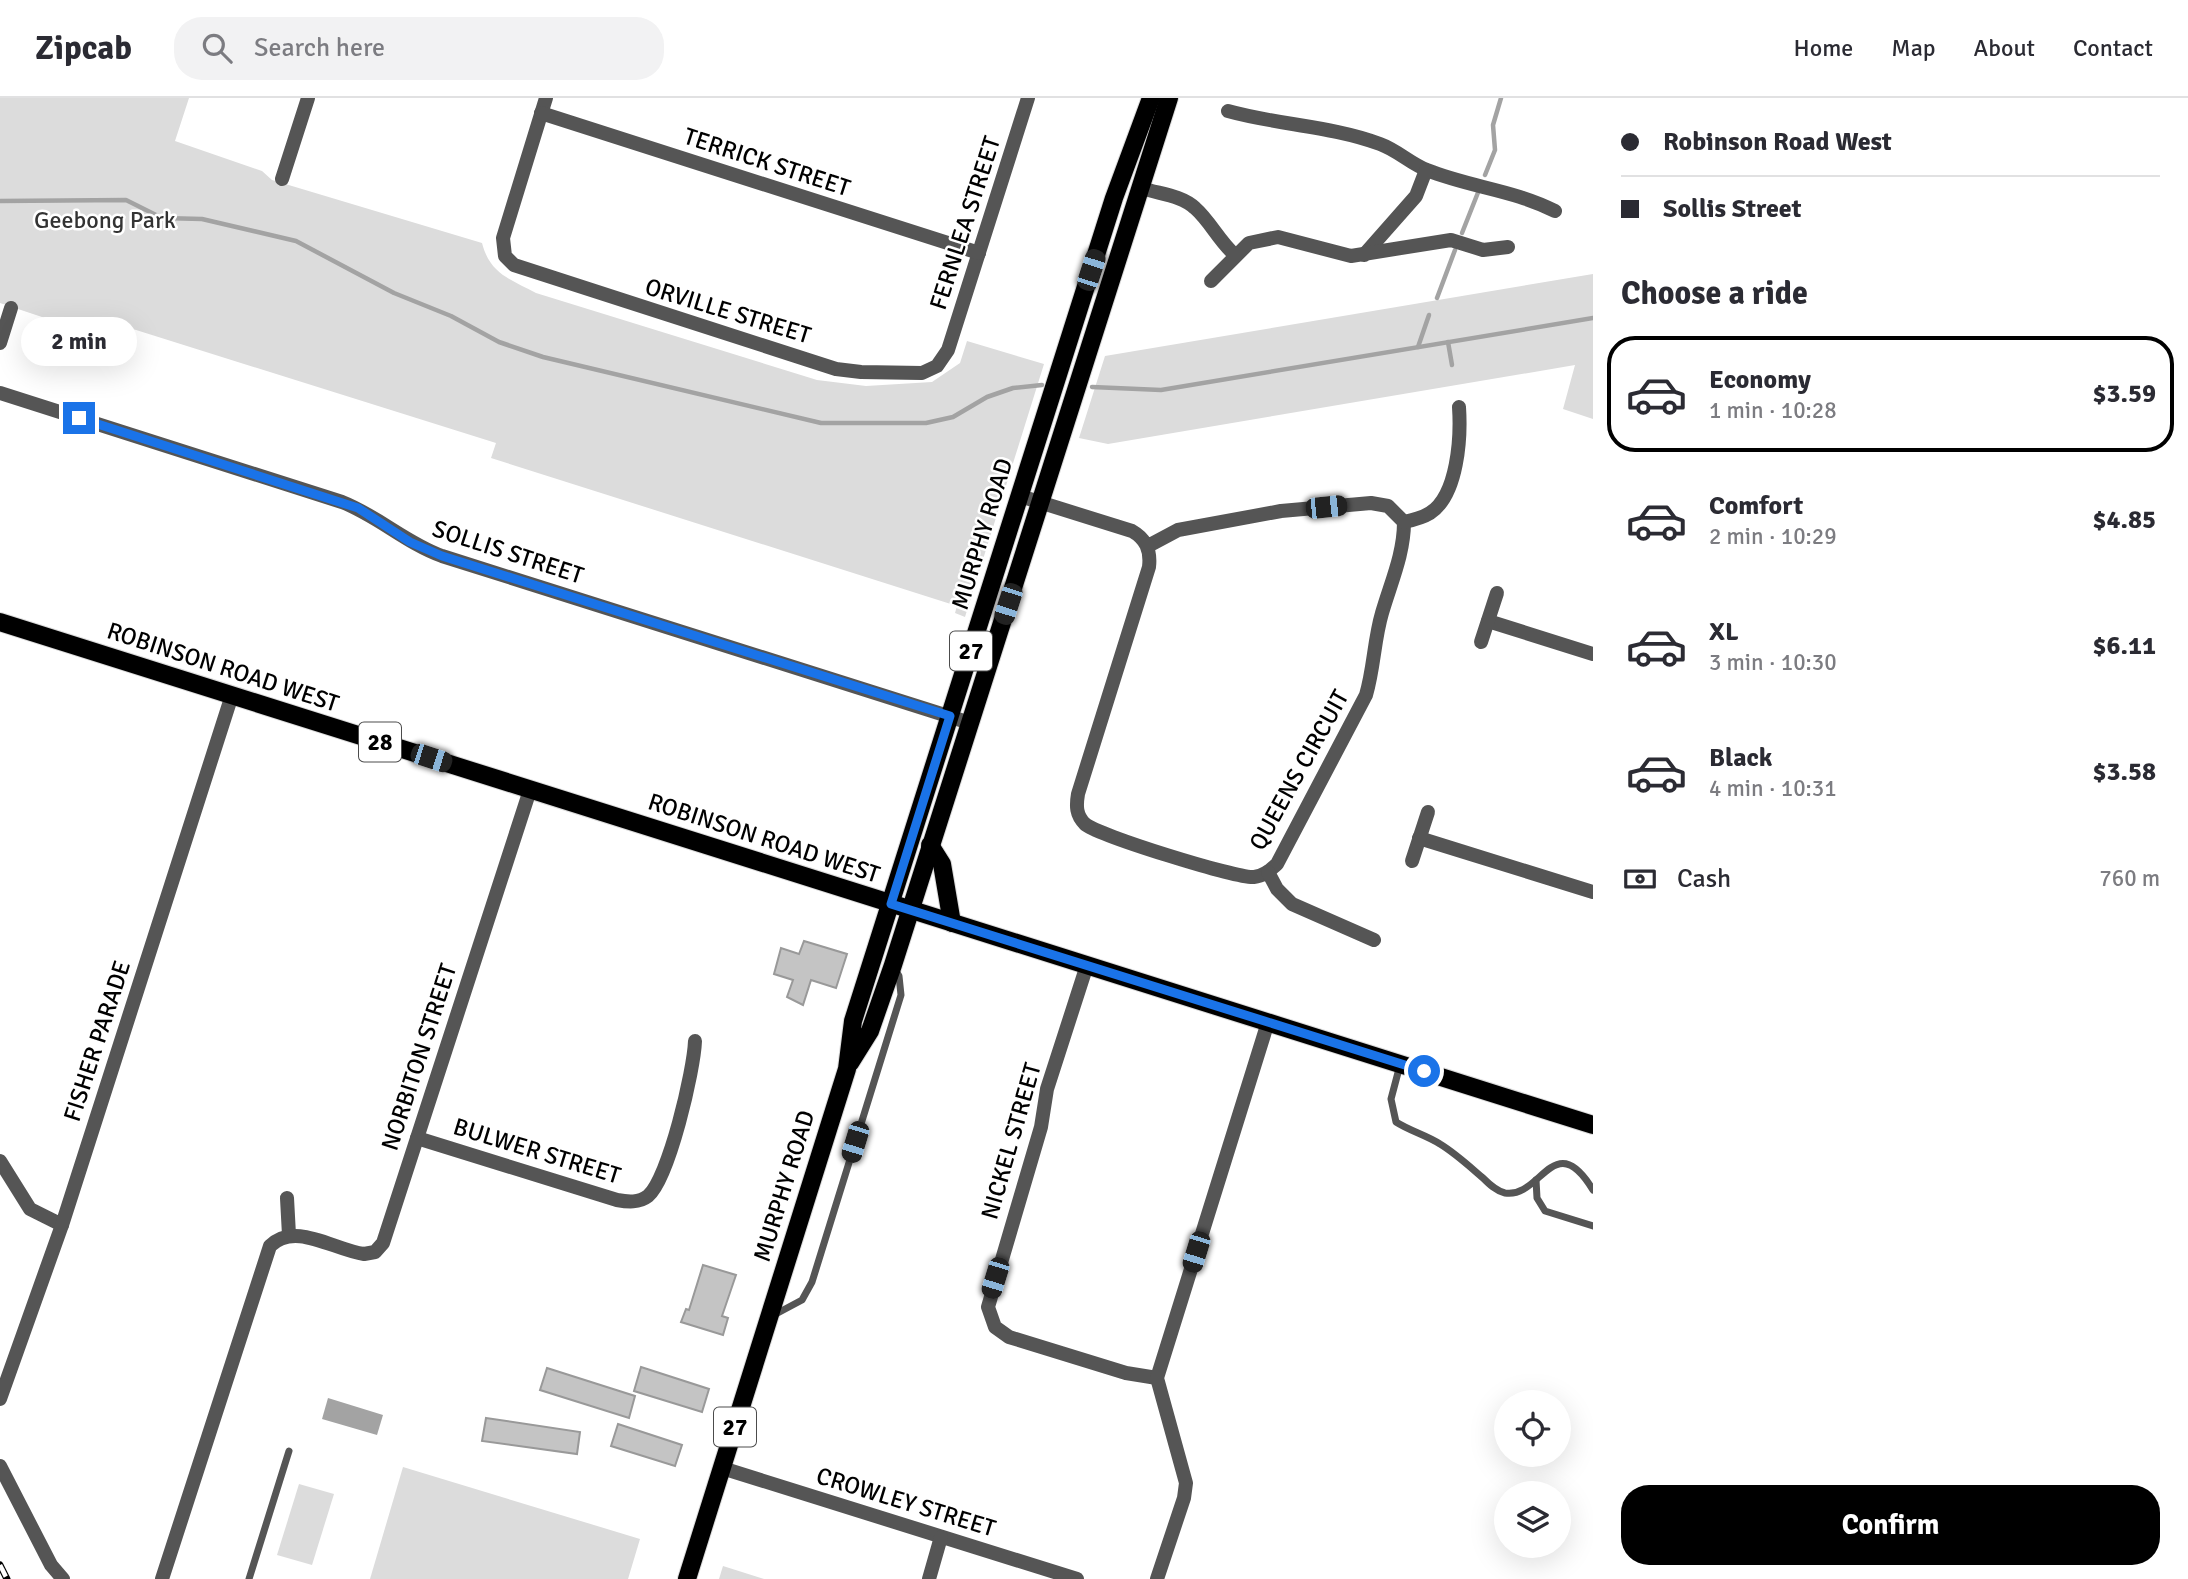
<!DOCTYPE html>
<meta charset="utf-8">
<style>
:root{--surface:#fff;--page:#f2f2f3;--text:#2b2b33;--muted:#7c7c81;--line:#e1e1e2;--accent:#000}
body{margin:0;font-family:Signika,sans-serif;background:var(--page);color:var(--text);height:100vh;display:flex;flex-direction:column;font-size:26px;white-space:nowrap}
*{box-sizing:border-box;margin:0}
p{font-size:23px;color:var(--muted)}
.icon{flex:none;width:38px;height:38px;fill:none;stroke:currentColor;stroke-width:2;stroke-linecap:round;stroke-linejoin:round}
.map{position:relative;flex:1;overflow:hidden}
.drawer{display:flex;flex-direction:column;background:var(--surface);width:595px}
.drawer>*{flex:none}
.top-card{display:grid;align-content:center;height:154px;padding:0 28px;background:var(--surface)}
.fabs{position:absolute;left:1494px;top:1292px;display:grid;gap:14px}
.fabs a{display:grid;place-items:center;width:77px;height:77px;border-radius:50%;background:var(--surface);box-shadow:0 7px 28px #0002;font-size:35px}
.end{position:absolute;width:32px;height:32px;margin:-16px;border:9px solid #1a73e8;background:#fff;box-shadow:0 0 0 4px #fff}
.from{border-radius:50%}
.bubble{position:absolute;height:49px;border-radius:24px;background:var(--surface);box-shadow:0 7px 28px #0002;font-size:23px;font-weight:700;line-height:49px;text-align:center}
.car{position:absolute;width:21px;height:42px;margin:-21px -10px;border-radius:9px;box-shadow:0 0 5px 2px #0007;background:linear-gradient(#222 24%,#8ab4d8 0 40%,#222 0 76%,#8ab4d8 0 86%,#222 0)}
.top-card b{display:flex;align-items:center;gap:24px;height:66px;font-size:26px}
.top-card b+b{border-top:2px solid var(--line)}
.top-card i{width:18px;height:18px;background:var(--text)}
ul{padding:0;list-style:none}
li{display:flex;align-items:center;gap:21px;height:116px;margin:0 14px 10px;padding:0 14px;border:4px solid transparent;border-radius:28px}
li div{flex:1}
li b{display:block;font-size:26px}
li em{font-style:normal;font-weight:700}
li.selected{border-color:var(--accent)}
li>.icon{width:63px;height:63px;stroke-width:1.5}
h2{padding:0 28px;font-size:32px;line-height:84px}
.pay{display:flex;align-items:center;gap:18px;height:77px;padding:0 28px;font-size:26px}
.pay p{margin-inline-start:auto}
.action{display:flex;gap:14px;margin-top:auto;padding:14px 28px}
.action a{flex:1;height:80px;border-radius:28px;background:var(--accent);color:#fff;font-size:28px;font-weight:700;line-height:80px;text-align:center}
header{display:flex;align-items:center;gap:42px;box-sizing:border-box;height:98px;padding:0 35px;background:var(--surface);border-bottom:2px solid var(--line)}
header strong{font-size:33px}
nav{display:flex;gap:38px;margin-inline-start:auto;font-size:24px}
.search{width:490px;height:63px;background:var(--page);display:flex;align-items:center;gap:18px;box-sizing:border-box;padding:0 24px;border-radius:28px;color:var(--muted);font-size:26px}
main{display:flex;flex:1;min-height:0}
.map>svg:first-child{display:block}
</style>
<header>
<strong>Zipcab</strong>
<div class="search"><svg class="icon" aria-label="search" viewBox="0 0 24 24"><circle cx="10" cy="10" r="6"/><path d="M15 15l6 6"/></svg>Search here</div>
<nav><a>Home</a><a>Map</a><a>About</a><a>Contact</a></nav>
</header>
<main>
<div class="map">
<svg width="1593" height="1481" viewBox="0 0 1593 1481">
<rect width="100%" height="100%" fill="#fff"/>
<g fill="#dcdcdc">
<path d="M0 0H189L175 43 262 73 272 82 482 145C490 176 510 181 536 195L817 282 866 288 932 284 960 265 967 243 1044 266 965 519 955 515 957 508 491 360 496 345 117 226 111 242 0 205Z"/>
<path d="M1593 176V321L1563 311 1575 267 1108 346 1079 340 1105 258Z"/>
<path d="M403 1369 640 1441 628 1481H370Z"/>
<path d="M299 1386 334 1396 312 1467 277 1457Z"/>
<path d="M723 1468 764 1481H719Z"/>
</g>
<path fill="#a3a3a3" d="M328 1300 383 1317 377 1337 322 1321Z"/>
<g fill="none" stroke-linecap="round" stroke-linejoin="round">
<g stroke="#a3a3a3" stroke-width="4.5">
<path d="M1485 77 1495 52 1493 27 1501 0"/>
<path d="M0 103 126 102 162 120 202 121 296 143 394 195 451 218 499 244 543 259 821 325H926L953 319 987 299 1013 290 1042 287"/>
<path d="M1462 135 1479 92"/>
<path d="M1437 200 1455 152"/>
<path d="M1448 244 1452 267"/>
<path d="M1418 249 1429 217"/>
<path d="M1092 289 1161 292 1593 220"/>
</g>
</g>
<g fill="#c4c4c4" stroke="#999" stroke-width="2">
<path d="M804 843 847 856 836 890 811 882 803 907 787 899 793 882 774 876 781 850 799 856Z"/>
<path d="M703 1167 736 1177 722 1218 728 1220 723 1237 681 1224 686 1211 689 1212Z"/>
<path d="M641 1269 709 1291 702 1314 634 1293Z"/>
<path d="M547 1270 635 1298 629 1320 540 1292Z"/>
<path d="M486 1320 580 1334 577 1356 482 1343Z"/>
<path d="M618 1326 682 1347 675 1368 611 1348Z"/>
</g>
<g fill="none" stroke-linecap="round" stroke-linejoin="round">
<g stroke="#dbdbdb" stroke-width="20">
<g id="primary">
<path d="M0 524 1593 1027"/>
<path d="M930 747 942 766 952 825"/>
<path d="M850 965 870 933 893 867 1169 0"/>
<path d="M687 1481 847 971 853 923 880 838 1114 100 1151 0"/>
</g>
</g>
<g stroke="#555" stroke-width="7">
<path d="M1400 967 1391 1001 1396 1024C1410 1033 1426 1037 1440 1046 1455 1055 1469 1068 1483 1080 1489 1086 1496 1093 1505 1095 1541 1101 1554 1028 1593 1092"/>
<path d="M1536 1082 1537 1100 1545 1113 1593 1128"/>
<path d="M772 1218 802 1202 812 1184 901 897 899 878 895 871"/>
<path d="M249 1481 289 1353"/>
</g>
<g stroke="#555" stroke-width="14">
<path d="M546 0 503 140 505 158 514 167 836 271 861 274 922 275 937 268 948 252 1028 0"/>
<path d="M1228 13C1278 27 1332 28 1380 46 1397 52 1411 66 1427 72 1469 89 1514 92 1555 113"/>
<path d="M541 15 979 155"/>
<path d="M282 81 308 0"/>
<path d="M1142 90C1159 96 1181 97 1195 110 1210 123 1219 143 1235 157"/>
<path d="M1364 157 1416 98 1426 72"/>
<path d="M1211 183 1249 145 1278 139 1351 158 1451 142 1483 152 1508 149"/>
<path d="M0 245 11 210"/>
<path d="M0 295 342 404C378 418 406 445 442 458L970 625"/>
<path d="M1020 398 1132 433C1146 441 1151 452 1149 469L1078 696C1076 708 1076 717 1085 726 1097 737 1238 781 1254 779 1264 778 1270 772 1277 766L1366 597C1374 570 1374 542 1382 515 1391 484 1404 456 1404 424L1388 408 1371 405 1281 413 1178 432 1148 448"/>
<path d="M1404 424C1413 422 1422 420 1430 415 1458 397 1461 339 1459 309"/>
<path d="M1488 523 1593 556"/>
<path d="M1481 544 1497 495"/>
<path d="M1419 740 1593 794"/>
<path d="M1412 763 1428 714"/>
<path d="M1268 774 1277 791 1292 806 1374 842"/>
<path d="M1087 867 1047 991 1041 1029 988 1209 995 1229 1009 1239 1126 1275 1157 1280"/>
<path d="M417 1040 617 1102C628 1104 639 1105 648 1098 669 1080 694 972 695 943"/>
<path d="M0 1063 30 1111 62 1127"/>
<path d="M287 1100 289 1137"/>
<path d="M0 1301 62 1127 232 597"/>
<path d="M0 1368 51 1467 63 1481"/>
<path d="M722 1370 1077 1481"/>
<path d="M162 1481 270 1148C295 1123 334 1152 364 1156L375 1154 383 1145 530 692"/>
<path d="M929 1481 941 1439"/>
<path d="M1157 1481 1184 1400 1186 1385 1157 1280 1268 924"/>
</g>
<use href="#primary" stroke="#000" stroke-width="18"/>
<g stroke="#000" stroke-width="7">
<path id="rail" d="M0 1467 7 1481"/>
</g>
<use href="#rail" stroke="#fff" stroke-width="4.5" stroke-dasharray="13" stroke-linecap="butt"/>
</g>
<g fill="none" stroke-linecap="round" stroke-linejoin="round">
<path stroke="#1a73e8" stroke-width="9" d="M79 320 358 410 410 444 442 458 950 618 891 806 1424 973"/>
</g>
<g text-anchor="middle" stroke-width="5" stroke-linejoin="round" paint-order="stroke">
<g fill="#fff" stroke="#4c4c4c" stroke-width="2">
<rect x="950" y="533.5" width="42" height="39" rx="5"/>
<rect x="359" y="624.5" width="42" height="39" rx="5"/>
<rect x="714" y="1309.5" width="42" height="39" rx="5"/>
</g>
<g font-size="23" font-weight="bold" fill="#000">
<text x="971" y="561">27</text>
<text x="380" y="652">28</text>
<text x="735" y="1337">27</text>
</g>
<g font-size="24" fill="#000" stroke="#fff">
<text transform="translate(767 64) rotate(18)" y="8">TERRICK STREET</text>
<text transform="translate(965 125) rotate(-72)" y="8">FERNLEA STREET</text>
<text transform="translate(728 213) rotate(17)" y="8">ORVILLE STREET</text>
<text transform="translate(982 436) rotate(-73)" y="8">MURPHY ROAD</text>
<text transform="translate(508 454) rotate(18)" y="8">SOLLIS STREET</text>
<text transform="translate(223 569) rotate(18)" y="8">ROBINSON ROAD WEST</text>
<text transform="translate(1299 672) rotate(-61)" y="8">QUEENS CIRCUIT</text>
<text transform="translate(764 740) rotate(18)" y="8">ROBINSON ROAD WEST</text>
<text transform="translate(97 943) rotate(-72)" y="8">FISHER PARADE</text>
<text transform="translate(419 959) rotate(-72)" y="8">NORBITON STREET</text>
<text transform="translate(1011 1043) rotate(-74)" y="8">NICKEL STREET</text>
<text transform="translate(537 1053) rotate(17)" y="8">BULWER STREET</text>
<text transform="translate(784 1088) rotate(-73)" y="8">MURPHY ROAD</text>
<text transform="translate(906 1404) rotate(17)" y="8">CROWLEY STREET</text>
</g>
<g font-size="24" fill="#333" stroke="#fff">
<text x="105" y="130">Geebong Park</text>
</g>
</g>
</svg>
<div class="fabs">
<a><svg class="icon" aria-label="locate" viewBox="0 0 24 24"><circle cx="12" cy="12" r="6"/><path d="M12 2v4M12 18v4M2 12h4M18 12h4"/></svg></a>
<a><svg class="icon" aria-label="layers" viewBox="0 0 24 24"><path d="M12 4l9 5-9 5-9-5zM3 14l9 5 9-5"/></svg></a>
</div>
<i class="end from" style="left:1424px;top:973px"></i>
<i class="end" style="left:79px;top:320px"></i>
<div class="bubble" style="left:21px;top:219px;width:116px">2 min</div>
<i class="car" style="left:1091px;top:172px;rotate:18deg"></i>
<i class="car" style="left:1326px;top:409px;rotate:84deg"></i>
<i class="car" style="left:1008px;top:506px;rotate:198deg"></i>
<i class="car" style="left:431px;top:660px;rotate:108deg"></i>
<i class="car" style="left:855px;top:1044px;rotate:197deg"></i>
<i class="car" style="left:1196px;top:1154px;rotate:197deg"></i>
<i class="car" style="left:995px;top:1180px;rotate:197deg"></i>
</div>
<section class="drawer">
<div class="top-card">
<b><i class="from"></i>Robinson Road West</b>
<b><i></i>Sollis Street</b>
</div>
<h2>Choose a ride</h2>
<ul>
<li class="selected"><svg class="icon" aria-label="car" viewBox="0 0 24 24"><path d="M5 17H2v-5l4-1 3-4h7l3 4 3 1v5h-3M9 17h6M6 11h13"/><circle cx="7" cy="17" r="2"/><circle cx="17" cy="17" r="2"/></svg><div><b>Economy</b><p>1 min · 10:28</p></div><em>$3.59</em></li>
<li><svg class="icon" aria-label="car" viewBox="0 0 24 24"><path d="M5 17H2v-5l4-1 3-4h7l3 4 3 1v5h-3M9 17h6M6 11h13"/><circle cx="7" cy="17" r="2"/><circle cx="17" cy="17" r="2"/></svg><div><b>Comfort</b><p>2 min · 10:29</p></div><em>$4.85</em></li>
<li><svg class="icon" aria-label="car" viewBox="0 0 24 24"><path d="M5 17H2v-5l4-1 3-4h7l3 4 3 1v5h-3M9 17h6M6 11h13"/><circle cx="7" cy="17" r="2"/><circle cx="17" cy="17" r="2"/></svg><div><b>XL</b><p>3 min · 10:30</p></div><em>$6.11</em></li>
<li><svg class="icon" aria-label="car" viewBox="0 0 24 24"><path d="M5 17H2v-5l4-1 3-4h7l3 4 3 1v5h-3M9 17h6M6 11h13"/><circle cx="7" cy="17" r="2"/><circle cx="17" cy="17" r="2"/></svg><div><b>Black</b><p>4 min · 10:31</p></div><em>$3.58</em></li>
</ul>
<div class="pay"><svg class="icon" aria-label="cash" viewBox="0 0 24 24"><path d="M3 7h18v10H3z"/><circle cx="12" cy="12" r="2"/></svg>Cash<p>760 m</p></div>
<div class="action"><a>Confirm</a></div>
</section>
</main>
